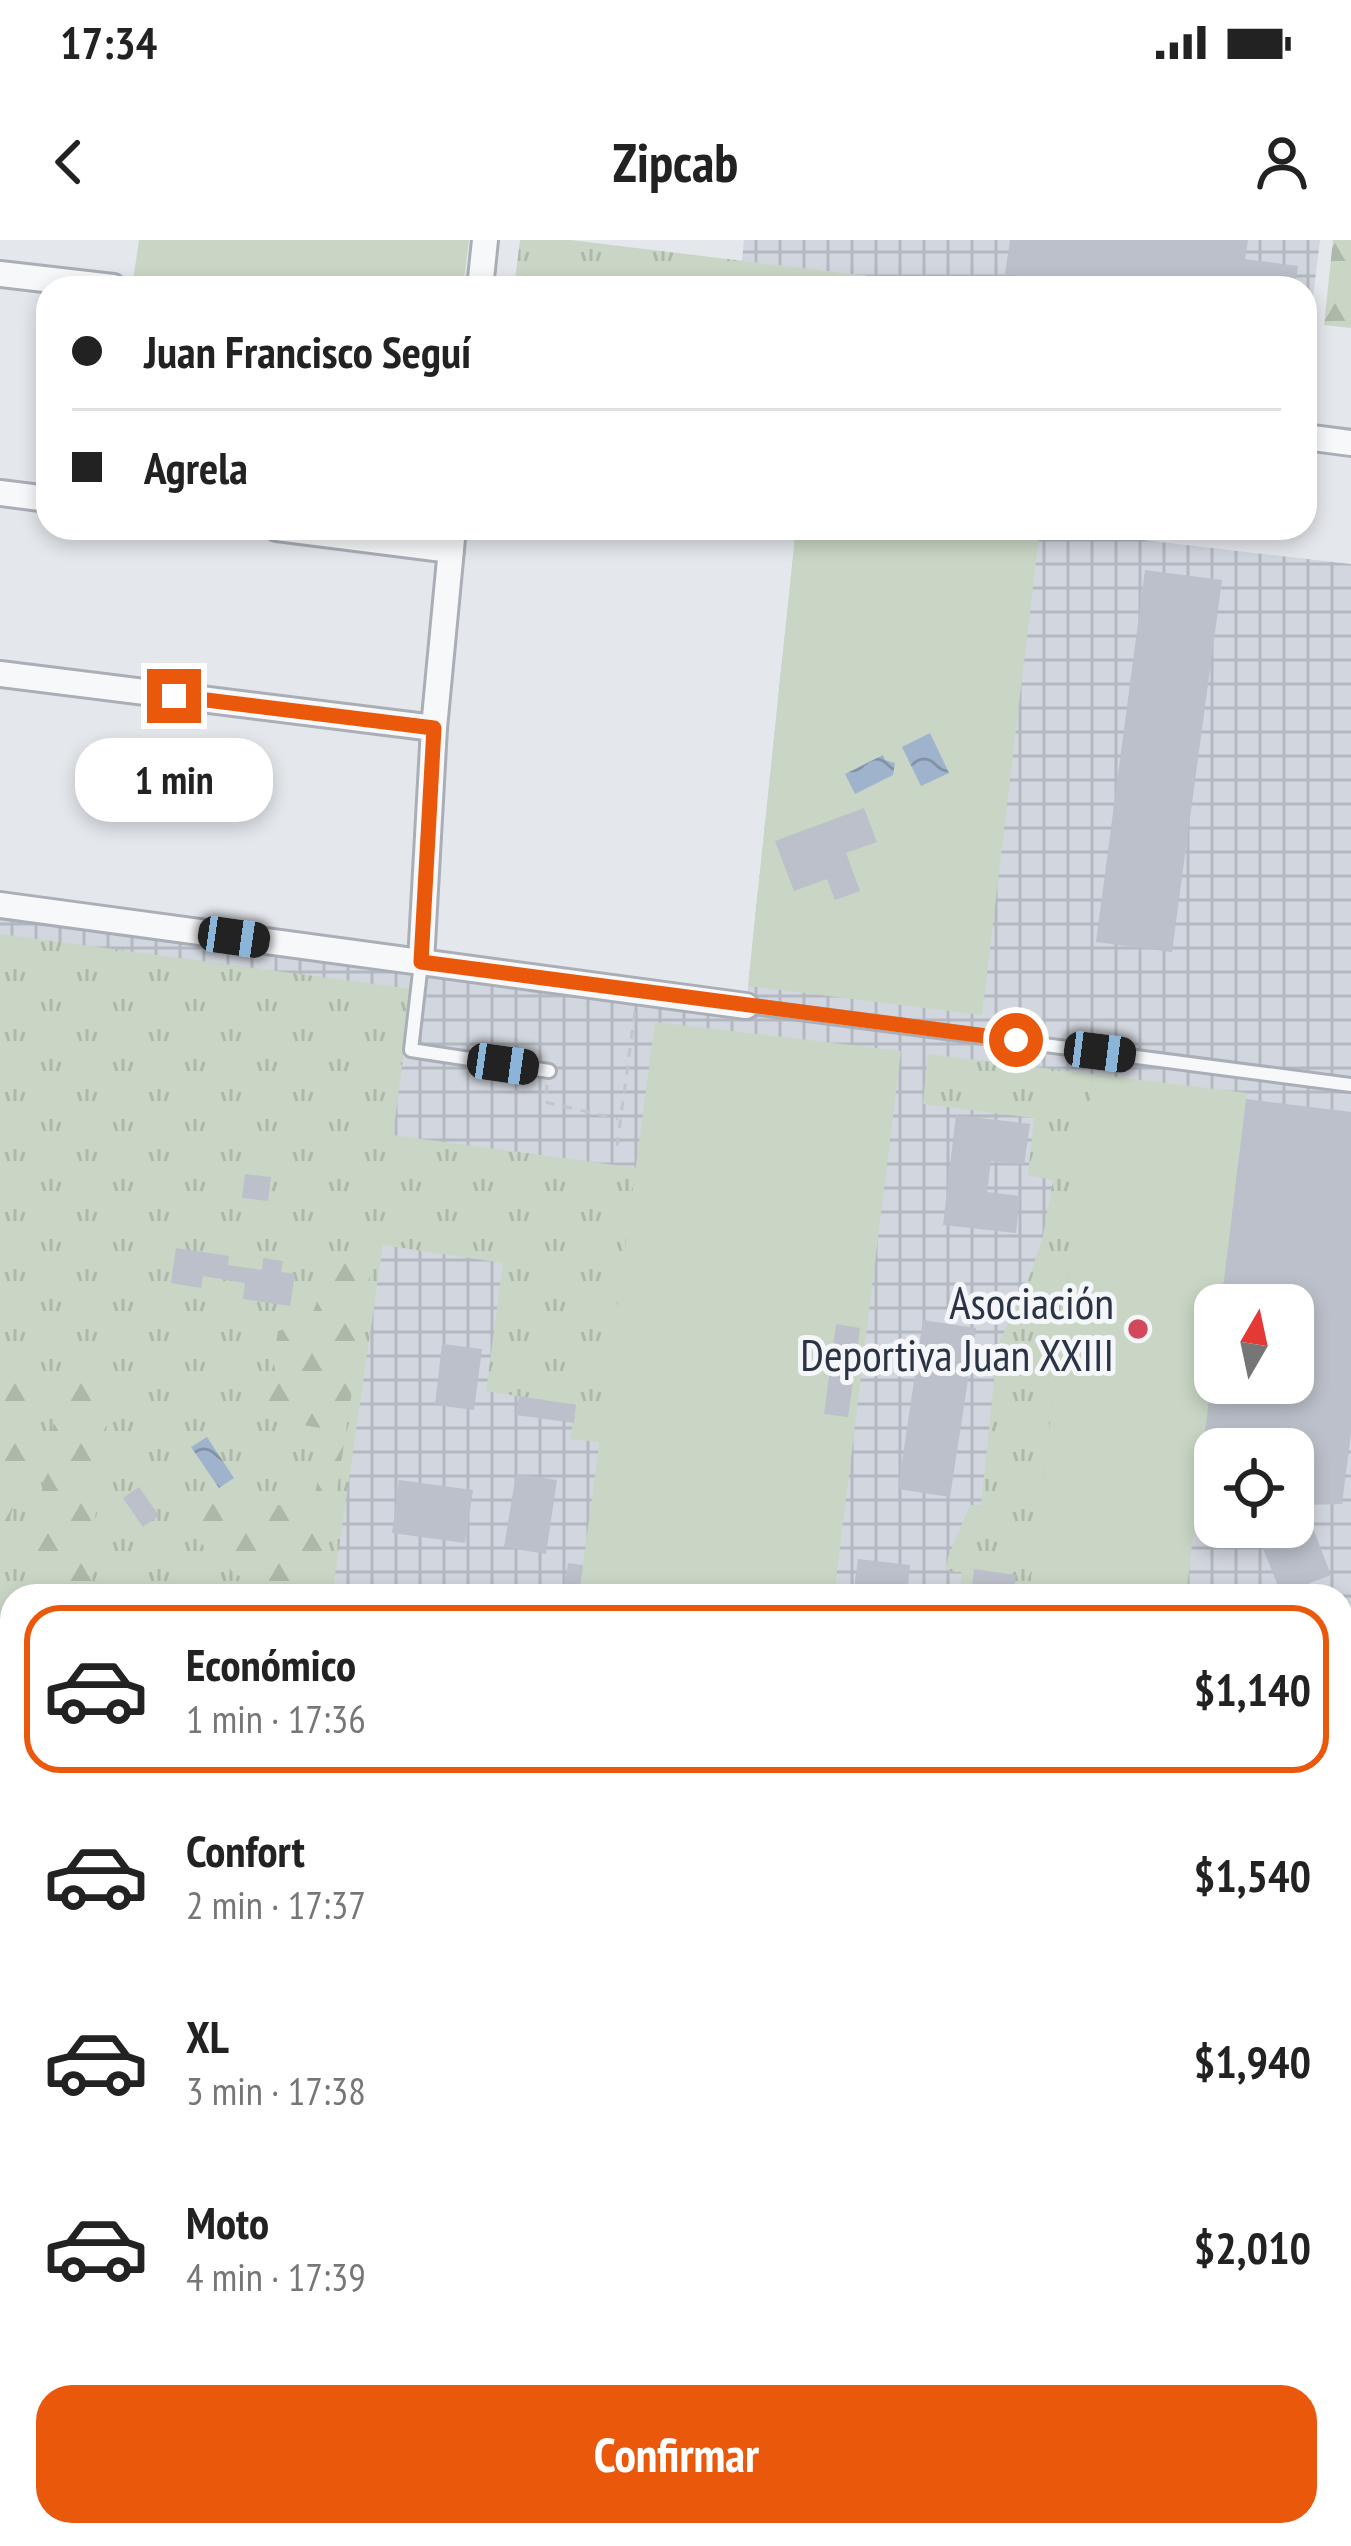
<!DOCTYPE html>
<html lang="es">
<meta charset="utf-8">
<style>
:root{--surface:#fff;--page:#f2f2f2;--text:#222;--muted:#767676;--line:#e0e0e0;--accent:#ea580c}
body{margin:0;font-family:"PT Sans Narrow",sans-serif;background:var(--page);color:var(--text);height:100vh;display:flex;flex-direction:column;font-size:45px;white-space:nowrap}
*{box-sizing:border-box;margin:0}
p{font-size:39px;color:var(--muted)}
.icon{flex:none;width:66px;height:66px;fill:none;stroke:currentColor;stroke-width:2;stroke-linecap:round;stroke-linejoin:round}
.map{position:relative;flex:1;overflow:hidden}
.side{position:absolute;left:0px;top:1344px;width:1353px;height:963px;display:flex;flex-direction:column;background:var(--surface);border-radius:36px 36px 0 0;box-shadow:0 6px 18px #0003}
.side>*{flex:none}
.banner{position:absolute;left:36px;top:36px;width:1281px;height:264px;border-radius:36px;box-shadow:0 6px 18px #0003;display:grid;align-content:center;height:264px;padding:0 36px;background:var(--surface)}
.needle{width:78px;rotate:9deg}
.tools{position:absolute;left:1194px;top:1044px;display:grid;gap:24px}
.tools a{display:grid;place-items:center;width:120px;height:120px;border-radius:24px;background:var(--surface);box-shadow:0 6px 18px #0003;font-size:60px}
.end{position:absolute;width:54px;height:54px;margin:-27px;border:15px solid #ea580c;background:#fff;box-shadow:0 0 0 6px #fff}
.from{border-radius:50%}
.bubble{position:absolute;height:84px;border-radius:36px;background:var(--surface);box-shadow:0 6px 18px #0003;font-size:39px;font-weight:700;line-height:84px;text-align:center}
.car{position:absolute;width:36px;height:72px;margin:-36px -18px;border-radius:15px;box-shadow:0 0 9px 3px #0007;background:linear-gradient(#222 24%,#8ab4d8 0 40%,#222 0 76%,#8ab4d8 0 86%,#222 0)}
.banner b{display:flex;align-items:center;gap:42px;height:114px;font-size:45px}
.banner b+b{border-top:3px solid var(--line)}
.banner i{width:30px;height:30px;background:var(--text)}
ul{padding:21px 0 0;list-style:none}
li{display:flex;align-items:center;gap:36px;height:168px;margin:0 24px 18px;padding:0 12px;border:6px solid transparent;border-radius:36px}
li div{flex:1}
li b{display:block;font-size:45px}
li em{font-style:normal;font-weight:700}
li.on{border-color:var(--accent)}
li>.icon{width:108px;height:108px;stroke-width:1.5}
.cta{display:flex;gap:24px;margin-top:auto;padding:24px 36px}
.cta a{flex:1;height:138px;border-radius:36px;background:var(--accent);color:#fff;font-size:48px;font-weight:700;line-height:138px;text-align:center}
.status{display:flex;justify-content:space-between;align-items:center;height:84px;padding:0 60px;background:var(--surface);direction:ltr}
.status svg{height:33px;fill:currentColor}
header{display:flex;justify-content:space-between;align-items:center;height:156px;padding:0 36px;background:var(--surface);font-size:54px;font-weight:700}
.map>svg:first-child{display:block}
</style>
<div class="status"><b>17:34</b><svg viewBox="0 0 49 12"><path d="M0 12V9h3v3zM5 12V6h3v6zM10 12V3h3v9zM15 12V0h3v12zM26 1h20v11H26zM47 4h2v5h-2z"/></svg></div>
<header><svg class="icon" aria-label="back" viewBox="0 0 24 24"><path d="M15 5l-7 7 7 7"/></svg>Zipcab<svg class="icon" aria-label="person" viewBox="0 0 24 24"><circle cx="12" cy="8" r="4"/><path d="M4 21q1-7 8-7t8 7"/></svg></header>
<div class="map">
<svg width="1351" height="2306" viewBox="0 0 1351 2306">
<defs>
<pattern id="industrial-grid" width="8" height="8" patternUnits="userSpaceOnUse" patternTransform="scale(3)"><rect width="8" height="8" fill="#d2d6de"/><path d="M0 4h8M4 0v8" fill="none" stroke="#b4b8c0"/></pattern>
<pattern id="grass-tufts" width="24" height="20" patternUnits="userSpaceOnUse" patternTransform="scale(3)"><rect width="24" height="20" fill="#c9d6c5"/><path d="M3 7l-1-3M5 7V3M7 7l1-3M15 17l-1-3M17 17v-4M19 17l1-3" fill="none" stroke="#adb8ab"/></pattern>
<pattern id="forest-firs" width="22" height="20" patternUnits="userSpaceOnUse" patternTransform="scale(3)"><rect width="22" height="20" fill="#c9d6c5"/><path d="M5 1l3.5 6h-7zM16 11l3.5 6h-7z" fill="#adb8ab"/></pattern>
<pattern id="water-waves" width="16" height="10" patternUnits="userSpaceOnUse" patternTransform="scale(3)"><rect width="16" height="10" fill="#9fb4cc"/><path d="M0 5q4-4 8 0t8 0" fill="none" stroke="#8293a7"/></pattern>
</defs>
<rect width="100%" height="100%" fill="#e4e7ec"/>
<g fill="url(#industrial-grid)" fill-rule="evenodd">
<path d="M744 0H1320L1309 89H1305V48H968L742 21Z"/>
<path d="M796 288H1039L1351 324V2306H0V665L746 766ZM1215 1065H1293V1143H1215ZM1215 1209H1293V1287H1215ZM12 1356H1341V2295H12Z"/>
</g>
<g fill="url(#grass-tufts)">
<path d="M520 0H570L968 48H514Z"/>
<path d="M0 694 412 749 393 895 636 928 600 1202 570 1199 576 1165 486 1151 503 1023 383 1005 332 1356H12V1409L0 1407Z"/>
<path d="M928 814 1093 834 1029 1356H958L962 1333 946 1330 948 1317 970 1265H981L998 1104 1026 1047 1043 996 1053 940 1028 935 1034 878 923 864Z"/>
<path d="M12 2095V2295H612L621 2306H0V2100Z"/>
</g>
<g fill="url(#forest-firs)">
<path d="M1333 0H1351V88L1324 85Z"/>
<path d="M344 1015 372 1018 321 1356H264L270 1344 263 1317 243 1339 209 1314 183 1276 191 1257 224 1268 269 1264 312 1269 328 1189 308 1186 277 1176 256 1149 278 1140 273 1121 278 1091 310 1081 323 1044Z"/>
<path d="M86 1116 112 1145 91 1310 93 1356H24L63 1129Z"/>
<path d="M15 1117 39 1138 15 1176 0 1178V1122Z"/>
<path d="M13 1201 41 1210 36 1246 17 1251 1 1313 2 1347 19 1356H12V1402L0 1400V1204Z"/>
<path d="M176 1342 216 1348 222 1356H110L129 1347Z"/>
<path d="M26 2295H287L288 2306H19Z"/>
</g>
<g fill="#c9d6c5">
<path d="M139 0H469L463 48H132Z"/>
<path d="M796 288H1040L982 775 748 746Z"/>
<path d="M655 782 901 811 834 1356H579Z"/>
<path d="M1093 834 1247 853 1221 1065H1215V1112L1186 1356H1029Z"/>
</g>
<g fill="url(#water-waves)">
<path d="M930 493 949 533 921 546 902 507Z"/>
<path d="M883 515 885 520 895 523 893 535 855 554 845 534Z"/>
<path d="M207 1197 234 1238 219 1248 191 1207Z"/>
</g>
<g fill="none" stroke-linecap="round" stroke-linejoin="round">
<path stroke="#9fb4cc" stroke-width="6" d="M501 2295 506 2306"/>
</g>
<g fill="#bbc0ca">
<path d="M1010 0H1248L1245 19 1298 26 1295 48H1106L1005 34Z"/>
<path d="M1145 330 1222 340 1172 712 1096 702Z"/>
<path d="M864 568 877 602 846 613 860 651 835 660 827 639 794 651 775 601Z"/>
<path d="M1246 859 1351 872V1193L1342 1264 1304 1265 1331 1335 1281 1354 1258 1295 1278 1287H1293V1209H1215V1265H1196L1211 1143H1293V1065H1221Z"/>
<path d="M956 875 1030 884 1024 925 991 921 987 952 1020 956 1016 993 943 985Z"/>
<path d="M245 934 271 937 268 961 242 958Z"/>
<path d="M176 1008 229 1016 228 1025 262 1030 263 1018 283 1021 281 1032 295 1034 290 1066 243 1059 245 1043 203 1036 201 1048 171 1043Z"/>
<path d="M923 1080 976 1088 950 1257 898 1249Z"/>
<path d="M836 1084 860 1088 848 1177 824 1174Z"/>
<path d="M442 1104 482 1109 474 1170 435 1165Z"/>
<path d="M519 1156 576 1165 574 1183 516 1175Z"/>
<path d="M516 1234 557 1240 546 1314 504 1307Z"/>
<path d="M399 1240 473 1250 465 1303 392 1293Z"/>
<path d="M139 1247 159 1276 143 1287 123 1258Z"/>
<path d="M858 1319 910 1325 907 1356H853Z"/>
<path d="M568 1323 583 1325 579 1356H563Z"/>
<path d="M974 1329 1016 1335 1013 1356H971Z"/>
</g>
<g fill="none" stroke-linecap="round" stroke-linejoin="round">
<g stroke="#a9aeb7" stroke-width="18">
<g id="service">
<path d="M421 723 411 810 549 831"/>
<path d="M746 766 1351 845"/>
<path d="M0 1430 12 1431"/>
<path d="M1341 1619 1351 1620"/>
<path d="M0 2089 12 2084"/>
<path d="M625 2295 634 2306"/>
</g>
</g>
<g stroke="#a9aeb7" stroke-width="30">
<g id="minor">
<path d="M0 34 113 47"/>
<path d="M480 48 485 0"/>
<path d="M1305 197 1351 203"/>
<path d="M0 253 48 259"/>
<path d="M277 288 451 310"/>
<path d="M0 434 434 488"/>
<path d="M0 665 746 766"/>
<path d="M421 722 434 488 453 288"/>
</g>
</g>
<g stroke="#a3abb8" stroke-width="42">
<g id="primary">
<path d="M1341 1446 1351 1442"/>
<path d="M1341 1476 1351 1472"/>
<path d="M0 1980 12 1975"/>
<path d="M0 2013 12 2008"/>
</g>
</g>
<g stroke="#c2c5cb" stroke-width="3" stroke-dasharray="9 9" stroke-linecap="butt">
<path d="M547 845 545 862 618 879"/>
<path d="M617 906 635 771"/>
</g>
<use href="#service" stroke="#f7f8fa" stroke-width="12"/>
<use href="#minor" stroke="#f7f8fa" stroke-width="24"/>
<use href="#primary" stroke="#fff" stroke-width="36"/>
</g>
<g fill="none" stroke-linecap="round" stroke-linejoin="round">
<path stroke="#ea580c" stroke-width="15" d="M174 456 434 488 421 722 1016 800"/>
</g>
<circle fill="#d1495b" stroke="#f4f6f9" stroke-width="4.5" cx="1138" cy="1089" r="12"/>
<g text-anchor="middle" stroke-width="10" stroke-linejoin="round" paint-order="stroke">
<g font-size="45" fill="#2b3445" stroke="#f4f6f9" text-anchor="end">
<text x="1114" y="1079">Asociación<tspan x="1114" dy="52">Deportiva Juan XXIII</tspan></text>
</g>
</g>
</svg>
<div class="tools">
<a><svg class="needle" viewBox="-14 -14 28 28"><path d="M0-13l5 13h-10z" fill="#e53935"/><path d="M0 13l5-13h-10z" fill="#767676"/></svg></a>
<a><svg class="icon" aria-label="locate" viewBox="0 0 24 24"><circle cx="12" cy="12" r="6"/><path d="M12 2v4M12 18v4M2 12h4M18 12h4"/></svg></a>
</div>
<i class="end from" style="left:1016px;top:800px"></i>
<i class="end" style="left:174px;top:456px"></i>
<div class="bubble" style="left:75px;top:498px;width:198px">1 min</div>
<i class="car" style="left:234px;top:697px;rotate:98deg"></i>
<i class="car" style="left:1100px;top:812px;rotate:97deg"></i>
<i class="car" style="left:503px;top:824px;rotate:98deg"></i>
<div class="banner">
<b><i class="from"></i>Juan Francisco Seguí</b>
<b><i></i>Agrela</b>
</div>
<section class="side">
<ul>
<li class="on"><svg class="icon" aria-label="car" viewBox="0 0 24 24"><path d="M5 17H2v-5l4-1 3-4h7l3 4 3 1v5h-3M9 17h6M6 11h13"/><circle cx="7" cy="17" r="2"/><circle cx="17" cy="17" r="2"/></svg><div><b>Económico</b><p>1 min · 17:36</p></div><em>$1,140</em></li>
<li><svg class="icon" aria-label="car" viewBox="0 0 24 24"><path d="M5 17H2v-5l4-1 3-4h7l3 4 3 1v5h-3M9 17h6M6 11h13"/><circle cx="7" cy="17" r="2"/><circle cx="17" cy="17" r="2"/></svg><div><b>Confort</b><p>2 min · 17:37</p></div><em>$1,540</em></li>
<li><svg class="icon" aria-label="car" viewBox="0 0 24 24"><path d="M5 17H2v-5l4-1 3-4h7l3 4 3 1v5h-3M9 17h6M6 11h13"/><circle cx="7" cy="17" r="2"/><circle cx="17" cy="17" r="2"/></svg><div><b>XL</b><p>3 min · 17:38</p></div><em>$1,940</em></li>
<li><svg class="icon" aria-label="car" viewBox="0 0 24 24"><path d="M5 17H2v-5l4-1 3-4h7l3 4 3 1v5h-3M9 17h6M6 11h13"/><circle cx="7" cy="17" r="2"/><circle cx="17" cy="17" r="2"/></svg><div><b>Moto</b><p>4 min · 17:39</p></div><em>$2,010</em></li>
</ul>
<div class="cta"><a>Confirmar</a></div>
</section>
</div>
